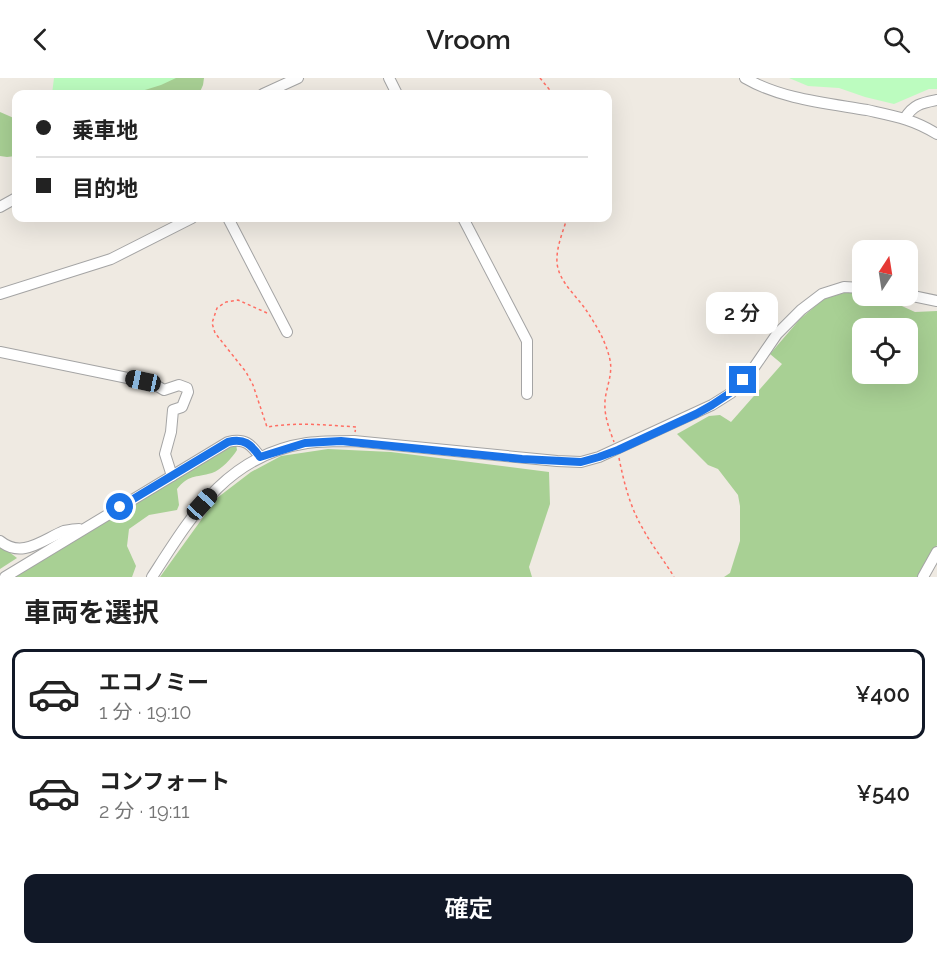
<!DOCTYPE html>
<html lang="ja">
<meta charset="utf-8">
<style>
:root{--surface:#fff;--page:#f6f6f6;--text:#222;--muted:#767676;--line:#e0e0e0;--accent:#111827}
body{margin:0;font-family:Raleway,"Noto Sans JP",sans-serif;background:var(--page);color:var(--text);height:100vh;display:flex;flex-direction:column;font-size:22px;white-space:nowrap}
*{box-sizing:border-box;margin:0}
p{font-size:20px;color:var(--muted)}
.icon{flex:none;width:33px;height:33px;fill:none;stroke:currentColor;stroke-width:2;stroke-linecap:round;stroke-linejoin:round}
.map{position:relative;height:499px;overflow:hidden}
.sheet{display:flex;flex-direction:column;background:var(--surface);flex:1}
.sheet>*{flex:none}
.guide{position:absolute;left:12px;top:12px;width:600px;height:132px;border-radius:12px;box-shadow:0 6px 24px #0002;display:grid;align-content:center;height:132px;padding:0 24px;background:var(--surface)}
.needle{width:39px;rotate:12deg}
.tools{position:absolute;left:852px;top:162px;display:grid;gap:12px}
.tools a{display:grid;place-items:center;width:66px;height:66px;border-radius:12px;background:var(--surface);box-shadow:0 6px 24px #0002;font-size:30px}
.end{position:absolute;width:27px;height:27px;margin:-14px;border:8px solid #1a73e8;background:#fff;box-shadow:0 0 0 3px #fff}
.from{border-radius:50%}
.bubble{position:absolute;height:42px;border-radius:12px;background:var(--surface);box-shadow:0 6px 24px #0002;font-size:20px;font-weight:600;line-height:42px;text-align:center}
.car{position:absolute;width:18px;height:36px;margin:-18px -9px;border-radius:8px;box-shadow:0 0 4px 2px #0007;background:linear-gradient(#222 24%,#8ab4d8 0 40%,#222 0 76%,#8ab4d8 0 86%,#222 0)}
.guide b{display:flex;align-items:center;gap:21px;height:57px;font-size:22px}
.guide b+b{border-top:2px solid var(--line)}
.guide i{width:15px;height:15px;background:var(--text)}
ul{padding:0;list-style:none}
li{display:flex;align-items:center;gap:18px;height:90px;margin:0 12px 9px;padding:0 12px;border:3px solid transparent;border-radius:12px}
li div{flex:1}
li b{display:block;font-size:22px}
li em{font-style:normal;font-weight:600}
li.selected{border-color:var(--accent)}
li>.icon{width:54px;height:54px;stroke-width:1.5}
h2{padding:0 24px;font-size:27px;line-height:72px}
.button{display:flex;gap:12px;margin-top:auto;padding:12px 24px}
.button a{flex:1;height:69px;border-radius:12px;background:var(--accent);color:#fff;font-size:24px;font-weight:600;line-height:69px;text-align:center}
header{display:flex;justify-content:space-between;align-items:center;height:78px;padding:0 24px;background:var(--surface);font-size:27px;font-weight:600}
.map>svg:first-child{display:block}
</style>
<header><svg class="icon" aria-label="back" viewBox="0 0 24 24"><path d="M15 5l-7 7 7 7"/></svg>Vroom<svg class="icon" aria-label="search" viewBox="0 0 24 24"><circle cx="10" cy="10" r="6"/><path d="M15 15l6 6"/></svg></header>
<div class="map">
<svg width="937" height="499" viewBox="0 0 937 499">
<rect width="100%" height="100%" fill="#efeae2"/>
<g fill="#a8d094" fill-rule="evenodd">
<path d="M116 0H204L203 7 199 16H136Z"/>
<path d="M0 34 16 41V78L7 79 0 78Z"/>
<path d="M844 215H862V218H880L915 234 937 233V467L919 499H724L730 495 740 463V428L738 417 718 391 708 387 677 356 709 338 720 337 731 344 782 286 770 276 800 241 825 220ZM862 250H908V296H862Z"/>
<path d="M236 366 237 372C232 380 221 392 212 395 195 400 189 396 177 411L179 427 177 432 149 437 129 451 127 468 136 488 132 499H14L209 379Z"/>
<path d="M328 371 391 374 549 394 550 426 529 489 532 499H160L217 420 251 394 281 378Z"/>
<path d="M0 467 17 480 0 491Z"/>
</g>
<g fill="#bcfcbf">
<path d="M54 0H176L161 7 132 16H99L96 15 92 16H52Z"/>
<path d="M789 0H937V11H929L894 26 865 19 839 10 808 8Z"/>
</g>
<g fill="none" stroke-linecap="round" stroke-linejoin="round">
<g stroke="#a4a4a4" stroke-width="12">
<g id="minor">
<path d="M389 0 397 16"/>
<path d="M745 0C781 21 826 25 867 32 894 38 913 41 937 56"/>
<path d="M263 16 298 0"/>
<path d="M905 40C914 26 922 25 937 22"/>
<path d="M0 129 16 120"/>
<path d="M228 140 287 254"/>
<path d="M463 140 527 263V316"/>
<path d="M0 216 111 181 192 140"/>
<path d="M908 217 937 223"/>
<path d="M0 274 152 305 164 312 179 307 187 310 188 314 182 329 173 332 171 354 165 376 172 398"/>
<path d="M0 463C22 481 42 462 64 453 69 452 74 451 79 451"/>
<path d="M5 499 228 364C245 360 251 366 260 379"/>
<path d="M152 499C192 437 227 377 307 365 323 363 338 363 354 363L557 383 581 384 599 379 712 327 731 315 755 288 777 256 801 232 822 216 844 209 862 210"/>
<path d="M923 499 937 474"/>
</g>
</g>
<g stroke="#ff6e63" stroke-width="1.5" stroke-dasharray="3 3" stroke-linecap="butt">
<path d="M540 0 553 16"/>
<path d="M567 140C563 154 556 169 557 185 559 204 576 217 586 232 596 247 606 263 610 282 613 296 606 310 605 323 604 338 609 350 614 364"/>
<path d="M267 235 238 222 226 224 217 230 212 245 215 255 246 294 253 307 267 349C297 344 326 347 356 349L355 354"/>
<path d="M619 380C624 405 630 429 643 451 652 468 664 482 674 499"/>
</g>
<use href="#minor" stroke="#fff" stroke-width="10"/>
</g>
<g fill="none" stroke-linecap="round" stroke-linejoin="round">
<path stroke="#1a73e8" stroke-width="8" d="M120 429 228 364C244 360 251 366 260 379L305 365 341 363 522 381 581 384 599 379 618 372 696 336 712 327 730 315 743 302"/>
</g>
</svg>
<div class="tools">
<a><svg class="needle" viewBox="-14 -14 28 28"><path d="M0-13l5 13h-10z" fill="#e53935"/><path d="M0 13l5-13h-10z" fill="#767676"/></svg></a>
<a><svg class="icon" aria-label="locate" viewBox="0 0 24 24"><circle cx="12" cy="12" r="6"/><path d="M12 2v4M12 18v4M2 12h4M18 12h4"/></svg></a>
</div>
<i class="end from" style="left:120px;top:429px"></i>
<i class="end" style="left:743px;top:302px"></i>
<div class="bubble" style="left:706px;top:214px;width:72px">2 分</div>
<i class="car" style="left:143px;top:303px;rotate:282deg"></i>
<i class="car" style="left:202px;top:426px;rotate:42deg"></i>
<div class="guide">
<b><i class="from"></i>乗車地</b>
<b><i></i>目的地</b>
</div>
</div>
<section class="sheet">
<h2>車両を選択</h2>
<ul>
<li class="selected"><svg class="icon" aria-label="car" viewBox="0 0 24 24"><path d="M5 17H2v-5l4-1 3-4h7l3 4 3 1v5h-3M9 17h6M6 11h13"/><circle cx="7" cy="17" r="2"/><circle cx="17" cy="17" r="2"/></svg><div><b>エコノミー</b><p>1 分 · 19:10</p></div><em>¥400</em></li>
<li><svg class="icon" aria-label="car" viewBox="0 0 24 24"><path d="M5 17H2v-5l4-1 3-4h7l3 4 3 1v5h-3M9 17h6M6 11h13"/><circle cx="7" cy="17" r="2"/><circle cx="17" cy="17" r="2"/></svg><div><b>コンフォート</b><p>2 分 · 19:11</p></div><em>¥540</em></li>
</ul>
<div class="button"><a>確定</a></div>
</section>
